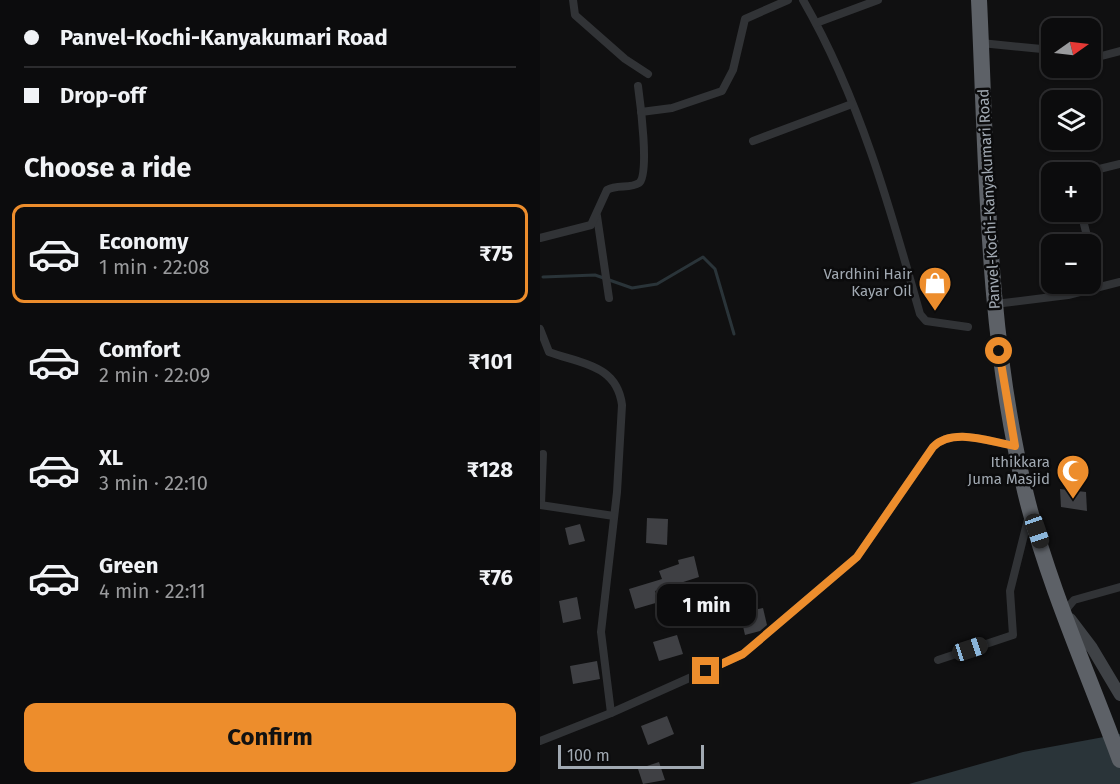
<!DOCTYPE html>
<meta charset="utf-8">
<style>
:root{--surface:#0c0c0d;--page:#1a1a1b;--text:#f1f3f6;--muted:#9a9b9d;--line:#2c2c2e;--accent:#ed8d2c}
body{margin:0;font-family:"Fira Sans",sans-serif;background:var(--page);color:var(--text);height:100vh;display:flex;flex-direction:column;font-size:22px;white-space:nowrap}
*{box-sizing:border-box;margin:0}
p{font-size:20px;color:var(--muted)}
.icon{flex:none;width:33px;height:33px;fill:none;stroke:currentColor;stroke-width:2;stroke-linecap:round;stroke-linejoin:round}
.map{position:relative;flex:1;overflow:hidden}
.side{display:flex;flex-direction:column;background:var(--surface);width:540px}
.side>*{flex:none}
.top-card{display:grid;align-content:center;height:132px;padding:0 24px;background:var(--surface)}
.needle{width:39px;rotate:76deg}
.buttons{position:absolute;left:501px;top:18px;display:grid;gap:12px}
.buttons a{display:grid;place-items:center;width:60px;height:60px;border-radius:12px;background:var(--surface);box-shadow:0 2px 4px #0004,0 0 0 2px var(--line);font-size:30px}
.scale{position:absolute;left:18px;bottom:15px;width:146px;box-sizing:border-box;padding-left:6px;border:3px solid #a1a9b2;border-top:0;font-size:16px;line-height:21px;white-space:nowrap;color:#a1a9b2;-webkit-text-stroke:4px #0b0b0c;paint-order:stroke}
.end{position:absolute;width:27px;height:27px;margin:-14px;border:8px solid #ed8d2c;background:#111;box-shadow:0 0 0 3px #111}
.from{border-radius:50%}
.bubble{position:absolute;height:42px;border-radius:12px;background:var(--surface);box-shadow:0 2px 4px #0004,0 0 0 2px var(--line);font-size:20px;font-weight:700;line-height:42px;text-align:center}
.car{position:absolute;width:18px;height:36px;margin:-18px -9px;border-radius:8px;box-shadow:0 0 4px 2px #0007;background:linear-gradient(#222 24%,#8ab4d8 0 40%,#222 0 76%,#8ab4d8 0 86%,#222 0)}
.top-card b{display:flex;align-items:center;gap:21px;height:57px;font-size:22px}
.top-card b+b{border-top:2px solid var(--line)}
.top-card i{width:15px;height:15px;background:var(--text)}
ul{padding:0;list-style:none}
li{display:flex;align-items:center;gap:18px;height:99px;margin:0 12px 9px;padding:0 12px;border:3px solid transparent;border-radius:12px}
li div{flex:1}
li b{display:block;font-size:22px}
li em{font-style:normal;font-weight:700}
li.current{border-color:var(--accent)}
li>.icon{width:54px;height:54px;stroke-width:1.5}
h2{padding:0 24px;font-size:27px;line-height:72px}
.cta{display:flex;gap:12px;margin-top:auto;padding:12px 24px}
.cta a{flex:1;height:69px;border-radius:12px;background:var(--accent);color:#111;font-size:24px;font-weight:700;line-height:69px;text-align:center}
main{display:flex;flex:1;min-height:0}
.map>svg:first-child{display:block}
</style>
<main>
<section class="side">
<div class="top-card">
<b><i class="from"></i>Panvel-Kochi-Kanyakumari Road</b>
<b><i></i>Drop-off</b>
</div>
<h2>Choose a ride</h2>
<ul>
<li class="current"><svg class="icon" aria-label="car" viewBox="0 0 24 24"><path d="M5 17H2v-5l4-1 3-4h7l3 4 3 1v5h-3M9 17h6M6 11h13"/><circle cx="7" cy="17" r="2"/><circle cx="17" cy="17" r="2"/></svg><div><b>Economy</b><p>1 min · 22:08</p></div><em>₹75</em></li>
<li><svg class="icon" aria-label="car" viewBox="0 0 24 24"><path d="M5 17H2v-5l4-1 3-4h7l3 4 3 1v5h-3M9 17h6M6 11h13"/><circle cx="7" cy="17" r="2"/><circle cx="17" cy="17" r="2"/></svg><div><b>Comfort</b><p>2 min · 22:09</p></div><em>₹101</em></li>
<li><svg class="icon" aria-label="car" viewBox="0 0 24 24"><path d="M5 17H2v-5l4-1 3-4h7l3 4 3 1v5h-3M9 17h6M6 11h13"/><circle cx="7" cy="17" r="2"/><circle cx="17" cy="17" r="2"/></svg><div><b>XL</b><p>3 min · 22:10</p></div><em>₹128</em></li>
<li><svg class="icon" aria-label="car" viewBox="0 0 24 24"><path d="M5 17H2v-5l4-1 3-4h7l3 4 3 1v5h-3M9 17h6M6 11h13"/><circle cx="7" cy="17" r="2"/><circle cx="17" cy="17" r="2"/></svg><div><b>Green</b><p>4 min · 22:11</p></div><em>₹76</em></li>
</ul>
<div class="cta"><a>Confirm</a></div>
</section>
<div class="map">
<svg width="580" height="784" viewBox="0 0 580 784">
<rect width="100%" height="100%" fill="#101011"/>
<path fill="#2a3439" d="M580 734V784H369L483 752Z"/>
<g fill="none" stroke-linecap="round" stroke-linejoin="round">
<path stroke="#2a3439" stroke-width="3" d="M3 277 55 275 92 288 117 284 163 257 175 269 194 334"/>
</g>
<g fill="#3f4044">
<path d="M520 489 546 492 547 511 521 507Z"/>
<path d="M107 518 128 519 127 545 106 543Z"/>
<path d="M40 524 45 541 29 545 25 528Z"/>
<path d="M154 556 159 577 115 591 119 602 95 609 89 589 122 579 119 571 139 564 138 560Z"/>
<path d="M37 597 41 619 23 623 19 601Z"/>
<path d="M223 608 227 625 220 631 205 635 200 613Z"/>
<path d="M137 635 143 654 119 661 113 642Z"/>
<path d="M57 661 60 679 33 684 30 666Z"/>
<path d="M127 716 134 734 108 745 101 726Z"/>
<path d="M119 762 125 780 103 784 98 769Z"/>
</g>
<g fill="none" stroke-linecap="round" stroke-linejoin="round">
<g stroke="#313336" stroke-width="8">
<path d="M33 0 35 15 85 59 108 74"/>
<path d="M263 0C319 97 350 207 380 314L386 321 428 327"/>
<path d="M276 23 338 0"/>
<path d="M441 43 512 50"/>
<path d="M550 59 580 51"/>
<path d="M101 112 132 108 182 91 193 70 205 19 248 0"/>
<path d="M213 141 312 104"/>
<path d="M547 172 580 164"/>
<path d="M541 212 549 244"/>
<path d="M57 216 69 298"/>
<path d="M0 238 51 225 67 190C77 184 90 189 99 183 110 176 100 100 98 86"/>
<path d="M550 253 558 287"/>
<path d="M455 304 528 295 580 282"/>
<path d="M0 329 9 352C42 364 77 365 82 405L77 492 61 632 71 713"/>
<path d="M1 504 3 454"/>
<path d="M0 505 74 516"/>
<path d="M524 612 534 600 580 587"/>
<path d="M398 660 473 635 470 591 488 519"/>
<path d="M0 741 71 713 203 654 317 557 393 447C413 427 450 442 475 446"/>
</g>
<path stroke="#3f4246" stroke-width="12" d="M530 619 552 648 580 695"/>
<path stroke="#5d6167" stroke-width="16" d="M439 0C447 165 446 334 486 495 508 585 548 673 580 760"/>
</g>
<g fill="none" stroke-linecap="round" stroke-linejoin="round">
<path stroke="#ed8d2c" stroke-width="8" d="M166 671 203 654 317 557 393 447C413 427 450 442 475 446L459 351"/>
</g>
<defs>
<g id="shop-pin" transform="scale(1.725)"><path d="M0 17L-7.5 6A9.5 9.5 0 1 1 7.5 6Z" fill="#ed8d2c" stroke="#0b0b0c"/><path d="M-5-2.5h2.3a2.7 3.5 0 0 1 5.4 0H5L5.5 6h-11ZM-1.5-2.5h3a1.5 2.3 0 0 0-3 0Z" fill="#fff"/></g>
<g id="mosque-pin" transform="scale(1.725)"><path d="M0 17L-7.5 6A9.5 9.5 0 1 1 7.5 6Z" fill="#ed8d2c" stroke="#0b0b0c"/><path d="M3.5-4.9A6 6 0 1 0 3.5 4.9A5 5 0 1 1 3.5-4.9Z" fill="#fff"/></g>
</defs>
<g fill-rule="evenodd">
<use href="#shop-pin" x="395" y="283"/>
<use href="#mosque-pin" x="533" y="471"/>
</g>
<g text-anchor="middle" stroke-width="5" stroke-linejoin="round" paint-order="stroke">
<g font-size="15" fill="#a1a9b2" stroke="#0b0b0c">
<text transform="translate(449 199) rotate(-93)" y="5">Panvel-Kochi-Kanyakumari Road</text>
</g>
<g font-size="15" fill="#a1a9b2" stroke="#0b0b0c" text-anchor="end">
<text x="372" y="279">Vardhini Hair<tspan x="372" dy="17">Kayar Oil</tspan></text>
<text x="510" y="467">Ithikkara<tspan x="510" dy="17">Juma Masjid</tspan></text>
</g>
</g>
</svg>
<div class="buttons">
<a><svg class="needle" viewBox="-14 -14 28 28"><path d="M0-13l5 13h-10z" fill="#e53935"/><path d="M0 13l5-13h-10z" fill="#9a9b9d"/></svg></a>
<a><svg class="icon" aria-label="layers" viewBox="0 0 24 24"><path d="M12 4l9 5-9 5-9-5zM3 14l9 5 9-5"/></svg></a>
<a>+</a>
<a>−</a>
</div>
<div class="scale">100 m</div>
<i class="end from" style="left:459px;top:351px"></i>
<i class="end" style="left:166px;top:671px"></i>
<div class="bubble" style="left:117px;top:584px;width:99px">1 min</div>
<i class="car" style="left:497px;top:531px;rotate:161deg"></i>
<i class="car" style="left:430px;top:649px;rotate:72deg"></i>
</div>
</main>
